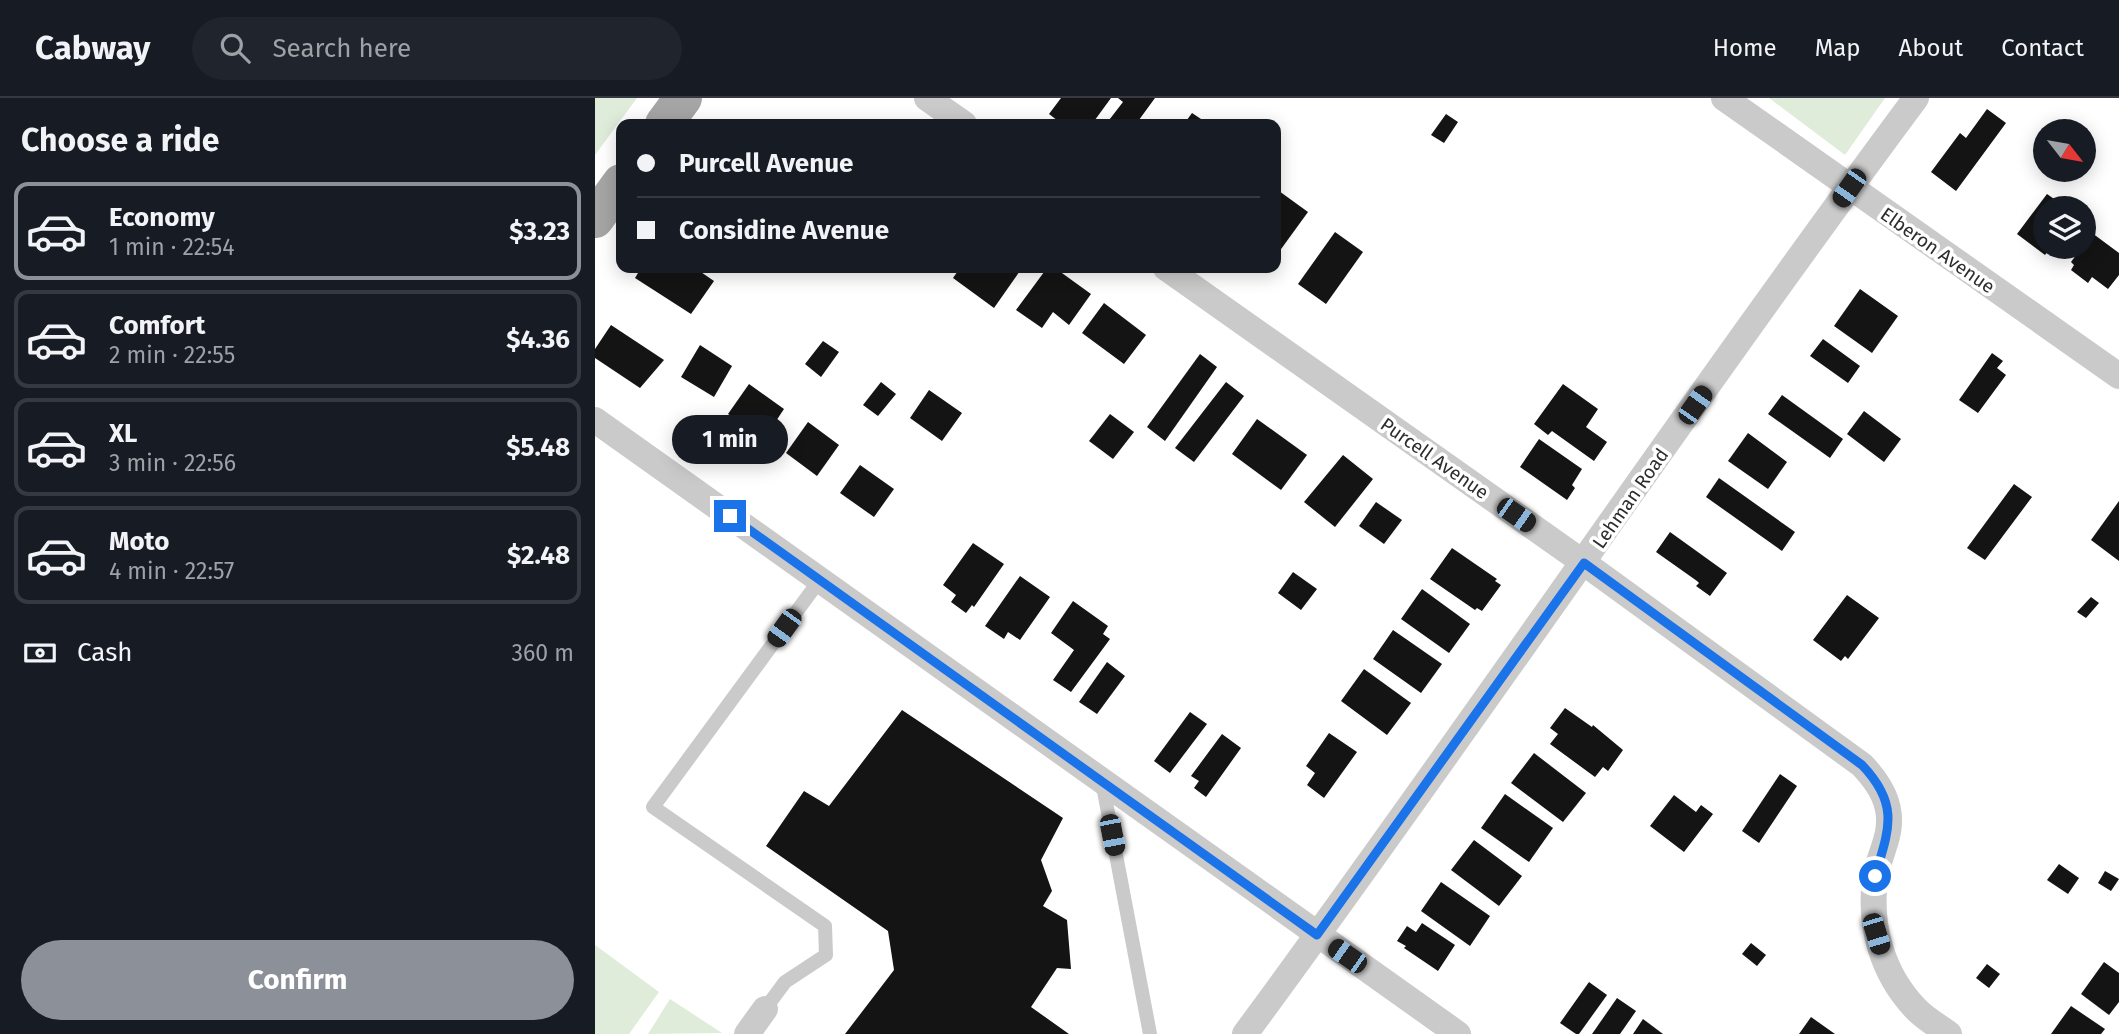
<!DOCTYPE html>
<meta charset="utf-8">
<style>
:root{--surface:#171b24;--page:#20242c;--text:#f1f3f6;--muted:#9ea1a6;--line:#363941;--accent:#8c9099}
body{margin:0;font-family:"Fira Sans",sans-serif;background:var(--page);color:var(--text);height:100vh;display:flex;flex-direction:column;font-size:26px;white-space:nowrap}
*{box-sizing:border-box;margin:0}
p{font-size:23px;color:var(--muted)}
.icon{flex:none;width:38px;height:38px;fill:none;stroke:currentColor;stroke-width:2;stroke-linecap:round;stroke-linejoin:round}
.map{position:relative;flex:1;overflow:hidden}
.side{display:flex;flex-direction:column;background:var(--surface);width:595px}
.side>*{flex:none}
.guide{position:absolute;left:21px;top:21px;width:665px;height:154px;border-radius:14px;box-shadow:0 4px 18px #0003;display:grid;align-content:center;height:154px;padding:0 21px;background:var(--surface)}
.needle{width:46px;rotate:121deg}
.buttons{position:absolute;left:1438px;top:21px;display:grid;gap:14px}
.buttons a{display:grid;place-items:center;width:63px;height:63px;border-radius:50%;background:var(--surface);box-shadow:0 4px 18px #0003;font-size:35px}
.end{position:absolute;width:32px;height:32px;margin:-16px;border:9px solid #1a73e8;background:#fff;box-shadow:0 0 0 4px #fff}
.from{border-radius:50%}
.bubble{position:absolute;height:49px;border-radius:24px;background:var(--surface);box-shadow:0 4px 18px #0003;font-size:23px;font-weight:700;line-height:49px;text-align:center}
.car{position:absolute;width:21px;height:42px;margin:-21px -10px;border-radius:9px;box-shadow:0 0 5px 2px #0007;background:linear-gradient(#222 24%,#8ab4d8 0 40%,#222 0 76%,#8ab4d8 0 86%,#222 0)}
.guide b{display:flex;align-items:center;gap:24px;height:66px;font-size:26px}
.guide b+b{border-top:2px solid var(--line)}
.guide i{width:18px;height:18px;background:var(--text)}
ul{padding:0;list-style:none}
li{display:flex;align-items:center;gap:21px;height:98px;margin:0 14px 10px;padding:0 7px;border:4px solid var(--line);border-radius:14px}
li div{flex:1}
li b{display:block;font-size:26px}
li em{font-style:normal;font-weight:700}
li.active{border-color:var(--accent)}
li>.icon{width:63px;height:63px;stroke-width:1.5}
h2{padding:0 21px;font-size:32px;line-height:84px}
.pay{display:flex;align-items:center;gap:18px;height:77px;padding:0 21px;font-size:26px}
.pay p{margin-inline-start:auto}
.action{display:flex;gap:14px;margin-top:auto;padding:14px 21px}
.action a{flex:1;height:80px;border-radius:42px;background:var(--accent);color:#fff;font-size:28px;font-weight:700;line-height:80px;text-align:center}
header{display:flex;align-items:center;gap:42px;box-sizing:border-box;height:98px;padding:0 35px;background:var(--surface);border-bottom:2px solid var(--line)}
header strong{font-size:33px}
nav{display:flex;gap:38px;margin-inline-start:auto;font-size:24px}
.search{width:490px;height:63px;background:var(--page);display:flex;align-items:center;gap:18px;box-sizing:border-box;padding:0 24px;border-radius:38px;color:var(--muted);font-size:26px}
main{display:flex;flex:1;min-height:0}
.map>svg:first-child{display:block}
</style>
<header>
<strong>Cabway</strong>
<div class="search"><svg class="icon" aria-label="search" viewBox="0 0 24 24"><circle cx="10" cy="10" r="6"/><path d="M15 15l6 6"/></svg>Search here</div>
<nav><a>Home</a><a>Map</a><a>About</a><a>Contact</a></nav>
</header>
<main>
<section class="side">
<h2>Choose a ride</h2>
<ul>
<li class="active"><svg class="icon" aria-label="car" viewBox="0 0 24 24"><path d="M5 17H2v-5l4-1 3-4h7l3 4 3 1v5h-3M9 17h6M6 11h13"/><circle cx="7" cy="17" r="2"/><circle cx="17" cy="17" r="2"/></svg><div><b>Economy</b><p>1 min · 22:54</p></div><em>$3.23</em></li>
<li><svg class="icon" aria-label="car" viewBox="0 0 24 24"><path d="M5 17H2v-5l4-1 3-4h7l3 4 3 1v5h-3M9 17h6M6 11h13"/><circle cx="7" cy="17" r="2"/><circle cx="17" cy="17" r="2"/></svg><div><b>Comfort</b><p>2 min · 22:55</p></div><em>$4.36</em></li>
<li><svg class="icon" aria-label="car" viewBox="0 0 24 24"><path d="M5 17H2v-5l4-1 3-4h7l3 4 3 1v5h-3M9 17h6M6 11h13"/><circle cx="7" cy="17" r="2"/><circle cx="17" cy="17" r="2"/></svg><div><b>XL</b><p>3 min · 22:56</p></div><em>$5.48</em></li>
<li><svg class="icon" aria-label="car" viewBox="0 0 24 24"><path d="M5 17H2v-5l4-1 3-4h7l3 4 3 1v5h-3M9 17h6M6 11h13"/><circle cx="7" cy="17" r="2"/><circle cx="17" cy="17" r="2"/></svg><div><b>Moto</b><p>4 min · 22:57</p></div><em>$2.48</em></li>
</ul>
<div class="pay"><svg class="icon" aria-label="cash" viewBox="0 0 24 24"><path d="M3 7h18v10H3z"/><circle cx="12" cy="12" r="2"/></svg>Cash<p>360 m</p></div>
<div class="action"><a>Confirm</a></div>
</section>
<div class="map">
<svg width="1524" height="936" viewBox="0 0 1524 936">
<rect width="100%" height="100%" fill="#fff"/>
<g fill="#dfecd9">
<path d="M0 0H42L0 57Z"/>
<path d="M1174 0H1290L1250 57Z"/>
<path d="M0 847 64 894 34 936H0Z"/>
<path d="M75 901 127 935 53 936Z"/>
</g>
<g fill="#141414">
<path d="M466 0H516L497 26H467L454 16Z"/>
<path d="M523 0H560L541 26H511L528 4Z"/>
<path d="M1392 11 1411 25 1361 93 1336 74 1365 35 1371 40Z"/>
<path d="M597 15 609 23 607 26H589Z"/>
<path d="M851 16 863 24 849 45 836 37Z"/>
<path d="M684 93 713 114 681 158V98Z"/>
<path d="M1452 96 1472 110H1451V149H1456L1450 157 1422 136Z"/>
<path d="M740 134 768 154 731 206 703 186Z"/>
<path d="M1497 135 1524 155V177L1513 191 1497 179 1493 185 1476 172 1479 167 1476 164 1487 149H1489V145Z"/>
<path d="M46 170H100L119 183 96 216 40 180Z"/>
<path d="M365 170H427L399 210 358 180Z"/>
<path d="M452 170H460L496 196 474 227 458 214 447 230 421 212Z"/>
<path d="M1265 191 1303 218 1277 255 1239 228Z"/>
<path d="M509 205 551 237 529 266 487 235Z"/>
<path d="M16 227 69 262 45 290 0 260V251Z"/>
<path d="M1228 241 1265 268 1253 285 1215 258Z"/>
<path d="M228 243 244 254 226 279 210 266Z"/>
<path d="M105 247 137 268 119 299 86 279Z"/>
<path d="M1397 255 1408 263 1402 270 1411 277 1383 315 1364 302Z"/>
<path d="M605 256 622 269 570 343 552 329Z"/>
<path d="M286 284 301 296 283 318 268 307Z"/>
<path d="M631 284 649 298 599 364 580 350Z"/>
<path d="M154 286 189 311 169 341 133 316Z"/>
<path d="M968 286 1003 311 991 329 1012 344 999 363 957 333 953 337 939 326Z"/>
<path d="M334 292 367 315 347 343 315 320Z"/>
<path d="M1187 297 1248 341 1235 360 1173 316Z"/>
<path d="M1269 313 1306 341 1289 364 1252 336Z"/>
<path d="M515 316 539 334 518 361 494 343Z"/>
<path d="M662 321 712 357 686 392 637 356Z"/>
<path d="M213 324 244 347 222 378 191 355Z"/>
<path d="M1153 335 1192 364 1173 391 1133 363Z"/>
<path d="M944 341 987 371 977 387 980 390 972 402 925 369Z"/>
<path d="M748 357 778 381 740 429 709 404Z"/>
<path d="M265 367 299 391 279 419 245 395Z"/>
<path d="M1124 380 1200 434 1187 453 1111 399Z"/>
<path d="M1419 386 1437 399 1390 462 1372 450Z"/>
<path d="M1524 403V463L1496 442Z"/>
<path d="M781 404 807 422 789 446 764 428Z"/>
<path d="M1075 434 1132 475 1115 498 1101 488 1104 485 1102 483 1061 454Z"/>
<path d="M378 445 409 466 379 509 377 507 371 515 356 504 361 497 348 487Z"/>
<path d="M857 450 902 481 900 483 906 487 887 513 882 510 880 512 835 481Z"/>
<path d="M698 474 722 491 706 512 683 495Z"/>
<path d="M425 478 455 499 425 542 413 534 409 541 390 528Z"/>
<path d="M827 491 875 526 854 555 806 521Z"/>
<path d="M1252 497 1284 520 1253 561 1250 558 1246 563 1218 542Z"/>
<path d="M1496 499 1504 505 1491 520 1482 514Z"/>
<path d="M478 503 513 528 508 536 515 541 476 594 458 582 479 552 456 535Z"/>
<path d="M798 532 847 566 826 595 778 561Z"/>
<path d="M512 564 530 578 502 616 484 604Z"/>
<path d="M769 571 816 605 792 637 746 603Z"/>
<path d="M970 610 997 629 998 627 1028 652 1013 673 1008 669 1000 679 955 646 963 636 955 630Z"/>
<path d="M307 612 468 720 446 762 457 793 448 808 472 822 476 871 462 870 436 909 474 936H250L299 872 293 833 171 748 209 693 234 708Z"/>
<path d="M595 614 612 626 575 675 559 663Z"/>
<path d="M734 635 762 654 729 700 712 687 720 675 711 668Z"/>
<path d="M627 636 646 650 611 699 599 690 604 683 596 678Z"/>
<path d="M939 655 991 695 968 724 916 685Z"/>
<path d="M1185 676 1202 688 1164 745 1147 733Z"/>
<path d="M910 696 958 730 934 764 886 730Z"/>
<path d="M1079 697 1101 714 1106 707 1118 716 1089 754 1055 728Z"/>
<path d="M879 742 927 778 904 808 856 772Z"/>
<path d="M1464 766 1484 780 1473 796 1452 782Z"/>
<path d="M1510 773 1524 781 1516 793 1503 785Z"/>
<path d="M846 784 895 818 875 848 826 813Z"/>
<path d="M827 825 860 847 843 873 809 850 811 848 802 843 812 828 821 834Z"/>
<path d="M1156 845 1171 857 1162 868 1147 856Z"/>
<path d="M1509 864 1524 875V904L1514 917 1486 896Z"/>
<path d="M1392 866 1405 876 1394 890 1381 880Z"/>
<path d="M994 884 1012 897 984 936H981L965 925Z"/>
<path d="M1022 900 1041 913 1025 936H997Z"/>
<path d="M1476 908 1510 931 1506 936H1456Z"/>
<path d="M1216 919 1240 936H1204Z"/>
<path d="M1048 921 1068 936H1038Z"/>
</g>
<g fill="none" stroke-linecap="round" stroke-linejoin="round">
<g stroke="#cacaca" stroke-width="14">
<path d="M507 683 555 936"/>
<path d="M170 911 190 884 231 857 230 828 58 709 224 483"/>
</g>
<g stroke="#cacaca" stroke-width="26">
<path d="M332 0 369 26"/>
<path d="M1129 0 1524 278"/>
<path d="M571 170 989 465 1267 667C1285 686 1298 707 1293 734 1290 750 1282 765 1280 781 1274 828 1287 875 1320 910 1329 920 1343 928 1354 936"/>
<path d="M0 322 863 936"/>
<path d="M152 936 170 911"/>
<path d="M650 936C878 627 1092 308 1321 0"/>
</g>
<g stroke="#a5a5a5" stroke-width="38">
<path d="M69 26 88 0"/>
<path d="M0 121 26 85"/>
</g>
</g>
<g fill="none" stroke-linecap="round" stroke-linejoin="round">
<path stroke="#1a73e8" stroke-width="9" d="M135 418 722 837 989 465 1267 667C1305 707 1294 731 1280 778"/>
</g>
<g text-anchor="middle" stroke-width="7" stroke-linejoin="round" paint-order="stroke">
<g font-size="19" fill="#2d2d2d" stroke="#fff">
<text transform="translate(1343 152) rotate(35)" y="7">Elberon Avenue</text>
<text transform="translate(840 360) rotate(35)" y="7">Purcell Avenue</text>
<text transform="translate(1035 400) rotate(-55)" y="7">Lehman Road</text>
</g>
</g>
</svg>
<div class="buttons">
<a><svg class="needle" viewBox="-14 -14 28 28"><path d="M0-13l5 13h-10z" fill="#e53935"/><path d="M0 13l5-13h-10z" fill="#9ea1a6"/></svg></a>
<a><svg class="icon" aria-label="layers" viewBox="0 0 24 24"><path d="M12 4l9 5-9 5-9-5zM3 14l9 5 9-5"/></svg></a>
</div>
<i class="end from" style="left:1280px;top:778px"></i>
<i class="end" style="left:135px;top:418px"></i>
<div class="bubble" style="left:77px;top:317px;width:116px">1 min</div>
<i class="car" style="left:1254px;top:90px;rotate:215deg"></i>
<i class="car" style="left:1100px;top:307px;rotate:35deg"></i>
<i class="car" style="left:921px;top:417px;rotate:125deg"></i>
<i class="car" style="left:189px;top:530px;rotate:216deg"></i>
<i class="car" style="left:517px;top:737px;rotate:169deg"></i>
<i class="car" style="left:1281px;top:836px;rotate:163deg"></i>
<i class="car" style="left:752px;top:858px;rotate:305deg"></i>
<div class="guide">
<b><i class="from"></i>Purcell Avenue</b>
<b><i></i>Considine Avenue</b>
</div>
</div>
</main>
